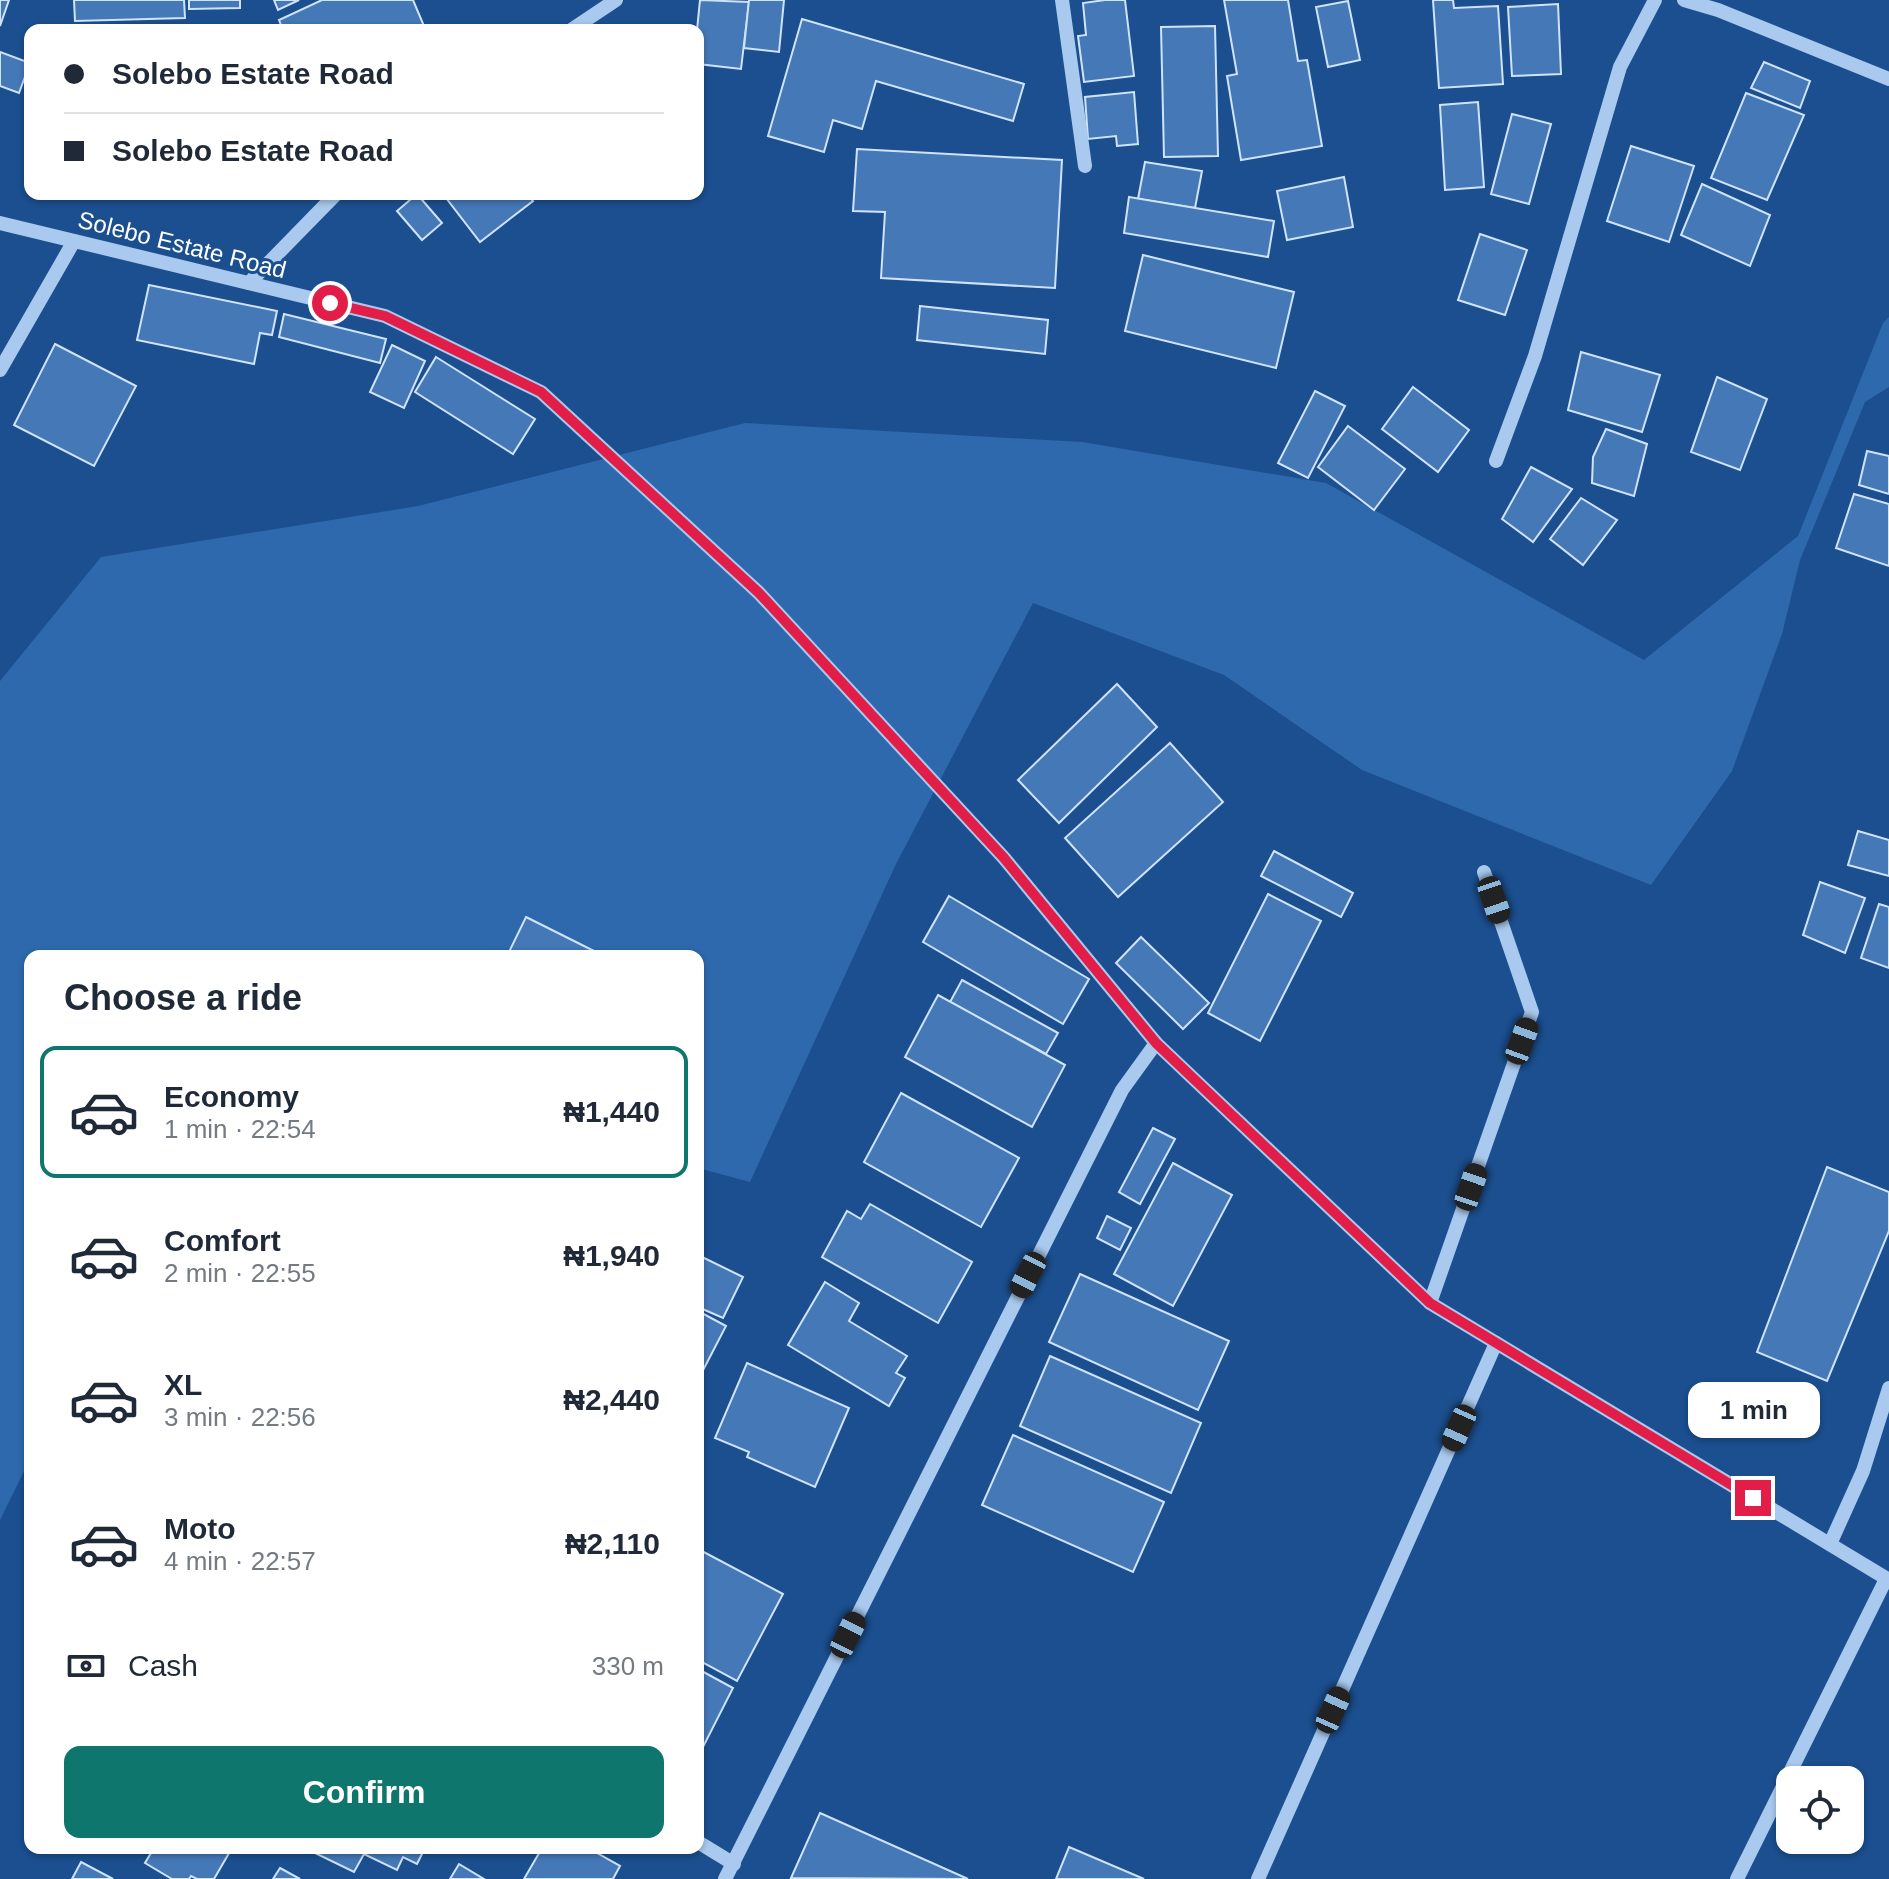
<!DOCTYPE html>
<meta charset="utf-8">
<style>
:root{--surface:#fff;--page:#f2f2f3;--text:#1f2937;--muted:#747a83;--line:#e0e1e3;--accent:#0f766e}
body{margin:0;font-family:Helvetica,sans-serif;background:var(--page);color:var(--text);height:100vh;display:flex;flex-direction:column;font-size:30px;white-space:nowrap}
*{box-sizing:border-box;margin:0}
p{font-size:26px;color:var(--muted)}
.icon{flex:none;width:44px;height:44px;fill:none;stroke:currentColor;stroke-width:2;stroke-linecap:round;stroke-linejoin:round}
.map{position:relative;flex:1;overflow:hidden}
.side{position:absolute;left:24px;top:950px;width:680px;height:904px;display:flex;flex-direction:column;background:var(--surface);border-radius:16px;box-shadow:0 2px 6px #0004}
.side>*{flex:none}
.top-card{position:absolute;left:24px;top:24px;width:680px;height:176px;border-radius:16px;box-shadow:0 2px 6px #0004;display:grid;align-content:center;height:176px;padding:0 40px;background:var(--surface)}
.tools{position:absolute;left:1776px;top:1766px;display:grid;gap:16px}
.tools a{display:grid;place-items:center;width:88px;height:88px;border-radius:16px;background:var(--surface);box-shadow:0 2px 6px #0004;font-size:40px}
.end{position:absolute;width:36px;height:36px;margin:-18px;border:10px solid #e11d48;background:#fff;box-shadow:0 0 0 4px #fff}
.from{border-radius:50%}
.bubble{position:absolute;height:56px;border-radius:16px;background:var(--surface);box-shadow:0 2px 6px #0004;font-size:26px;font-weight:700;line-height:56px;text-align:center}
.car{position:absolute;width:24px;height:48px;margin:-24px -12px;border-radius:10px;box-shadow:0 0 6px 2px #0007;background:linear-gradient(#222 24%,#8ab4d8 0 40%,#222 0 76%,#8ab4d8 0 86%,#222 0)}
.top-card b{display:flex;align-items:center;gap:28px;height:76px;font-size:30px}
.top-card b+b{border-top:2px solid var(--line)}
.top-card i{width:20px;height:20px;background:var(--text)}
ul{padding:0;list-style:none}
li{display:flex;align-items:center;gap:24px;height:132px;margin:0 16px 12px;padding:0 24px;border:4px solid transparent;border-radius:16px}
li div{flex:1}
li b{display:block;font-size:30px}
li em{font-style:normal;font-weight:700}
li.selected{border-color:var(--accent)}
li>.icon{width:72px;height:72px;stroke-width:1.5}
h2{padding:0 40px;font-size:36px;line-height:96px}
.pay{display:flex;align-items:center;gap:20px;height:88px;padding:0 40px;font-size:30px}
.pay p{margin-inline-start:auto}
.action{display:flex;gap:16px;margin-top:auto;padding:16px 40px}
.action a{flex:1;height:92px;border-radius:16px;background:var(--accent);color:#fff;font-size:32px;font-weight:700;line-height:92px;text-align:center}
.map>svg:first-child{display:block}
</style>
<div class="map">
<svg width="1889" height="1879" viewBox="0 0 1889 1879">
<rect width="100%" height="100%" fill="#1b4f8f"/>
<path fill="#2e69ad" d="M1889 317V387L1865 402 1800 560 1782 634 1732 771 1651 885 1362 770 1224 675 1033 603 896 864 750 1182 698 1168V956H30V1459L0 1520V681L101 557 418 506 745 423 1082 442 1326 483 1644 660 1798 536 1883 323Z"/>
<g fill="#4478b7" stroke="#cfe3fa" stroke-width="2">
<path d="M0 0H9L0 26Z"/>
<path d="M74 0H184L185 18 75 21Z"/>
<path d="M189 0H240V8L189 9Z"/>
<path d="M274 0H299L278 10Z"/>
<path d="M322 0H413L424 26 416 30H283L279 20Z"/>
<path d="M700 0 749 2 741 69 698 64 697 30Z"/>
<path d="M749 0H784L779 52 744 48Z"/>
<path d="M1105 0H1125L1134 76 1084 82 1078 36 1086 35 1083 3Z"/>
<path d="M1224 0H1288L1298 61 1307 60 1322 146 1241 160 1227 76 1237 74Z"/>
<path d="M1433 0H1453L1454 8 1498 6 1503 84 1439 88Z"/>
<path d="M1348 1 1360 60 1328 67 1316 7Z"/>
<path d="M1558 4 1561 74 1512 76 1508 7Z"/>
<path d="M802 19 1024 84 1013 121 876 81 862 129 833 120 824 152 768 136Z"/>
<path d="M1215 26 1218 156 1164 157 1161 27Z"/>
<path d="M0 52 30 63 19 93 0 86Z"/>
<path d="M1764 62 1810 81 1800 108 1751 88Z"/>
<path d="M1134 92 1138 144 1117 146 1116 136 1088 139 1085 97Z"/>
<path d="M1746 93 1804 115 1767 200 1711 178Z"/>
<path d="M1478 102 1484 187 1445 190 1440 105Z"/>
<path d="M1512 114 1551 124 1529 204 1491 194Z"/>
<path d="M1631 146 1694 166 1669 242 1607 221Z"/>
<path d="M857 149 1062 160 1055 288 881 278 885 212 853 211Z"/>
<path d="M1145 162 1202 171 1195 208 1138 199Z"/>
<path d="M1344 177 1353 227 1287 240 1277 191Z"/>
<path d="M1702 184 1770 215 1750 266 1681 235Z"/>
<path d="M417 194 442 223 422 240 397 211Z"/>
<path d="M443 194H527L533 201 480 242Z"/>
<path d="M1129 197 1274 221 1268 257 1124 233Z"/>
<path d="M1480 234 1527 250 1505 315 1458 300Z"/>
<path d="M1143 255 1294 292 1276 368 1125 331Z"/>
<path d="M149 285 277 311 272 335 260 333 254 364 137 340Z"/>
<path d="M920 306 1048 320 1045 354 917 340Z"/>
<path d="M284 314 386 339 380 363 279 337Z"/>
<path d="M55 344 136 386 94 466 14 425Z"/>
<path d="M392 345 425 361 404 408 370 392Z"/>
<path d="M1581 352 1660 375 1642 432 1568 410Z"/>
<path d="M436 357 535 419 513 454 415 392Z"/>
<path d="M1717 377 1767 399 1740 470 1691 452Z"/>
<path d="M1413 387 1469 430 1438 472 1382 429Z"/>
<path d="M1315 391 1345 406 1308 478 1278 463Z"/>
<path d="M1348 426 1405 469 1374 510 1318 467Z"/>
<path d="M1606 429 1647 444 1634 496 1592 483 1593 457Z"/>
<path d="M1867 451 1889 456V494L1859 485Z"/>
<path d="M1531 467 1572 489 1533 542 1502 519Z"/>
<path d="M1854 494 1889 504V566L1836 548Z"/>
<path d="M1581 498 1617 520 1583 565 1550 539Z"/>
<path d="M1117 684 1157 727 1059 823 1018 780Z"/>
<path d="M1170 743 1223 802 1118 897 1065 838Z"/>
<path d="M1858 831 1889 840V876L1848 865Z"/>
<path d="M1274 851 1353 893 1341 917 1261 876Z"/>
<path d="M1820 882 1865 898 1845 953 1803 935Z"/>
<path d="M1268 894 1321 921 1260 1041 1208 1013Z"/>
<path d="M949 896 1089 979 1063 1024 923 942Z"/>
<path d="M1879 904 1889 907V968L1861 958Z"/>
<path d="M526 917 604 956H507Z"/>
<path d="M1141 937 1209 1003 1183 1029 1116 963Z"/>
<path d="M962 980 1058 1033 1046 1054 950 1002Z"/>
<path d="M938 995 1065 1065 1032 1127 905 1057Z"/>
<path d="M901 1093 1019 1158 981 1227 864 1162Z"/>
<path d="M1153 1128 1175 1139 1140 1204 1119 1192Z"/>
<path d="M1173 1163 1232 1195 1173 1306 1114 1274Z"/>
<path d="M1827 1167 1889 1192V1231L1827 1381 1757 1352Z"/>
<path d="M870 1204 972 1262 938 1323 822 1257 847 1211 861 1219Z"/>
<path d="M1107 1216 1131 1228 1120 1250 1097 1238Z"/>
<path d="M698 1255 743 1277 723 1318 698 1307Z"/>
<path d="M1080 1274 1229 1341 1198 1410 1049 1342Z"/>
<path d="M825 1282 859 1303 849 1321 907 1356 896 1373 905 1378 889 1406 788 1345Z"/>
<path d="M698 1311 726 1326 698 1380Z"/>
<path d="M1050 1356 1201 1423 1171 1493 1020 1426Z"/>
<path d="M747 1363 849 1408 815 1487 747 1457 749 1452 715 1438Z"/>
<path d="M1013 1435 1164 1502 1133 1572 982 1505Z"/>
<path d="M698 1549 783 1594 737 1681 698 1660Z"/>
<path d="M698 1669 733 1688 702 1749 698 1747Z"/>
<path d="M820 1813 968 1879 791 1878Z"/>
<path d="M1069 1847 1144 1879H1056Z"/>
<path d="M154 1848H232L214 1879H197L191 1876 189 1879H172L145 1863Z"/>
<path d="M317 1848H425L417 1864 403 1857 397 1870 364 1854 354 1872 315 1853Z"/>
<path d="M542 1848H588L620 1866 613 1879H524Z"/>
<path d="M81 1862 113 1879H72Z"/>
<path d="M459 1864 484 1879H450Z"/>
<path d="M280 1868 300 1879H273Z"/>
</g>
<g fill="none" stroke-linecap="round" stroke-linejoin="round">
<g stroke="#a9c9ee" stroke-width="14">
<path d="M1062 0 1085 166"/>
<path d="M1684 0 1718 10 1889 79"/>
<path d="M571 30 616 0"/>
<path d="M0 223 385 316 541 392 759 593 1004 858 1156 1043 1430 1303 1889 1580"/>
<path d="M249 283 336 194"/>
<path d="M0 370 74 241"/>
<path d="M1496 461 1535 356 1620 67 1655 0"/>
<path d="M1430 1303 1532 1012 1484 872"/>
<path d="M1830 1544 1863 1471 1889 1388"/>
<path d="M698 1842 734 1864"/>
<path d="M725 1879 1122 1090 1156 1043"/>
<path d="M1258 1879 1496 1343"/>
<path d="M1737 1879 1886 1579"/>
</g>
</g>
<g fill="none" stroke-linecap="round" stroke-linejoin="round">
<path stroke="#e11d48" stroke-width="10" d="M330 303 385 316 541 392 759 593 1004 858 1156 1043 1430 1303 1753 1498"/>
</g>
<g text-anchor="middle" stroke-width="6" stroke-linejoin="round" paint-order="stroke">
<g font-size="24" fill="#fff" stroke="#1b4f8f">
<text transform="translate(182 245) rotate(14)" y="8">Solebo Estate Road</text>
</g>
</g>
</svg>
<div class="tools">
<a><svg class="icon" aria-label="locate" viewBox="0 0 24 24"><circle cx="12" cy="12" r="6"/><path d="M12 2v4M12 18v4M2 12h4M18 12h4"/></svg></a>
</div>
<i class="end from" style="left:330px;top:303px"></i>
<i class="end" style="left:1753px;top:1498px"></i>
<div class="bubble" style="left:1688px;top:1382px;width:132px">1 min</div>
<i class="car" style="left:1494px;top:900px;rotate:161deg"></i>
<i class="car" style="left:1522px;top:1041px;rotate:20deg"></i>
<i class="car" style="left:1471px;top:1187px;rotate:19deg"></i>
<i class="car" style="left:1028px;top:1275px;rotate:207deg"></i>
<i class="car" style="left:1459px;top:1428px;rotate:204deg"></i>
<i class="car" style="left:848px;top:1635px;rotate:26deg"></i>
<i class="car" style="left:1333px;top:1710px;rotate:24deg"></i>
<div class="top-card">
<b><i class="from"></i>Solebo Estate Road</b>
<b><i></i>Solebo Estate Road</b>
</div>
<section class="side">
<h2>Choose a ride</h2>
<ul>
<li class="selected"><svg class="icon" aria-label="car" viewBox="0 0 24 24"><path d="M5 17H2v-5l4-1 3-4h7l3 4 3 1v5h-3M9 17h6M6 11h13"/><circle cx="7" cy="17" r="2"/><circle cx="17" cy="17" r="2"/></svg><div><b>Economy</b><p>1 min · 22:54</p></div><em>₦1,440</em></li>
<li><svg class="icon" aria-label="car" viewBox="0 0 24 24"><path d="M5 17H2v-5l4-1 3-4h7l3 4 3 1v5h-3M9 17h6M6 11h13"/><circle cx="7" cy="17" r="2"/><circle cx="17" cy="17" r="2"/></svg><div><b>Comfort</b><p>2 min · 22:55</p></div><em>₦1,940</em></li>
<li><svg class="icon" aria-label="car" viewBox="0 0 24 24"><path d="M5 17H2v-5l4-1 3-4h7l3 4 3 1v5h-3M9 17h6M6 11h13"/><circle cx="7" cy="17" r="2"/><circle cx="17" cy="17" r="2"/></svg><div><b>XL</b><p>3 min · 22:56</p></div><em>₦2,440</em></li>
<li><svg class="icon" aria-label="car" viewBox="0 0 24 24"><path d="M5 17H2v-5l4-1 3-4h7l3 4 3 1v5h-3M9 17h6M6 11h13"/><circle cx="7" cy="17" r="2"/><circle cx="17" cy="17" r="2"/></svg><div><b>Moto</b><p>4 min · 22:57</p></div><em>₦2,110</em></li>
</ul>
<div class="pay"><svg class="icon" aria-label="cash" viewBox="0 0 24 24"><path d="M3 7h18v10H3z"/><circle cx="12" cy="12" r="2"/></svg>Cash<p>330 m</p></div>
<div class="action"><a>Confirm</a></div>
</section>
</div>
